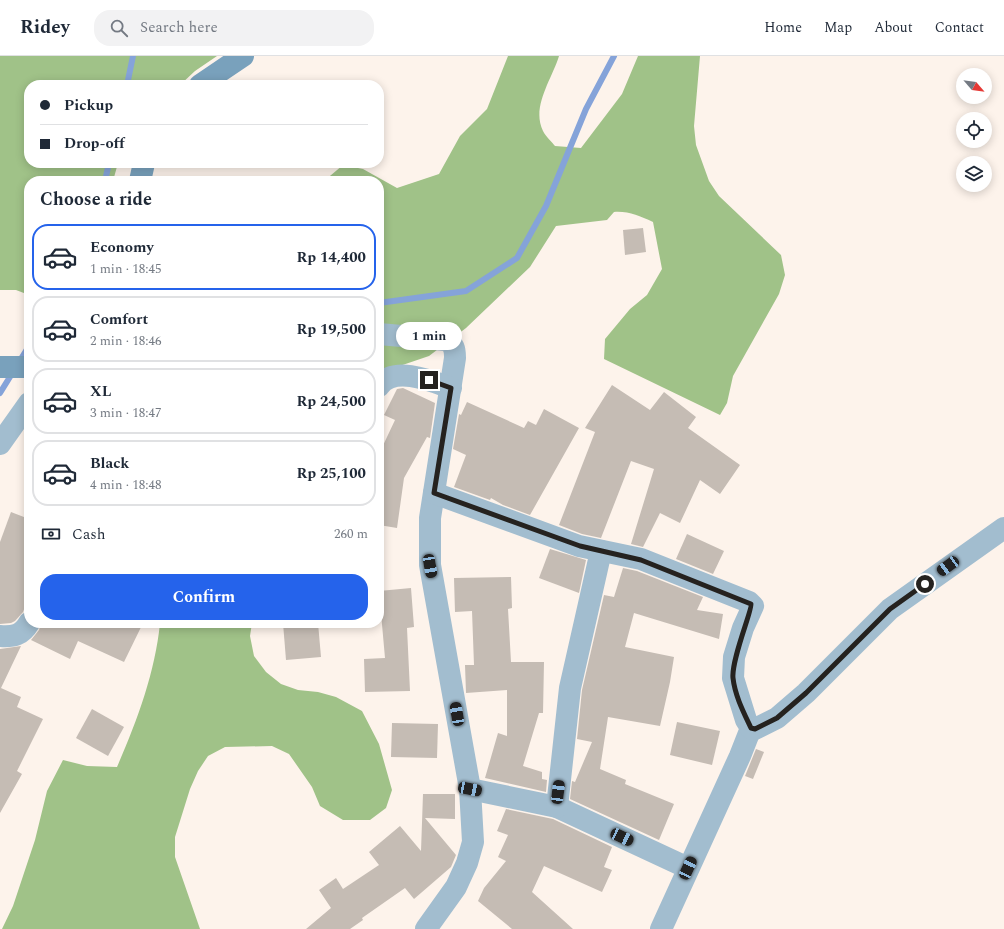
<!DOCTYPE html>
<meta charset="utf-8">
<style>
:root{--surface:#fff;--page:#f2f2f3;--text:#1f2937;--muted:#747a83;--line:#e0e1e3;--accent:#2563eb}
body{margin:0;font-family:Spectral,serif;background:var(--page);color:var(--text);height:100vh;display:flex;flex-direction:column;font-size:15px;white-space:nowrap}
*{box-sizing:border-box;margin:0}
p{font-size:13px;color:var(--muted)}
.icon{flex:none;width:22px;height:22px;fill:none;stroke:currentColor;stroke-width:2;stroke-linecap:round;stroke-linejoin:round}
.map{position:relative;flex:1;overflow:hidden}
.sheet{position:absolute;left:24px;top:120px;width:360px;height:452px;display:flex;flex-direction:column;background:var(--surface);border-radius:16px;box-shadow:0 2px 10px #0003}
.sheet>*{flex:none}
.hud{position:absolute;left:24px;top:24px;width:360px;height:88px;border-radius:16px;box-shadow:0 2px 10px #0003;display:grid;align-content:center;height:88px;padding:0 16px;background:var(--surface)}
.needle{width:26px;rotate:118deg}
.controls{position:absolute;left:956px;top:12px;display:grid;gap:8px}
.controls a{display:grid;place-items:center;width:36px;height:36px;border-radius:50%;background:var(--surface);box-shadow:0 2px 10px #0003;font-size:20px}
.end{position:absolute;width:18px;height:18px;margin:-9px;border:5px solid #25221f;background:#fff;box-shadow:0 0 0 2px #fff}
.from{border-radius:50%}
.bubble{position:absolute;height:28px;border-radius:14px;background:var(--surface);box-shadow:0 2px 10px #0003;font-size:13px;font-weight:700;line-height:28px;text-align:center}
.car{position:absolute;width:12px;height:24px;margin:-12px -6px;border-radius:5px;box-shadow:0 0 3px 1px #0007;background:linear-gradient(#222 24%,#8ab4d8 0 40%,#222 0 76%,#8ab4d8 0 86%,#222 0)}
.hud b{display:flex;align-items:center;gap:14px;height:38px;font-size:15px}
.hud b+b{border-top:1px solid var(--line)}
.hud i{width:10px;height:10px;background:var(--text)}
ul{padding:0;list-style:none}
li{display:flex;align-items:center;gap:12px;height:66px;margin:0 8px 6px;padding:0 8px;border:2px solid var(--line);border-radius:16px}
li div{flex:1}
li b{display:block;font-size:15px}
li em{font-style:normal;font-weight:700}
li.selected{border-color:var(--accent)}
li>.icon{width:36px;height:36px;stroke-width:1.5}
h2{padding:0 16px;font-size:18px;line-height:48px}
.pay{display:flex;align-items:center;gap:10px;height:44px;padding:0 16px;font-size:15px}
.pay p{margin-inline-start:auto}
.primary-button{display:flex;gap:8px;margin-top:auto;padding:8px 16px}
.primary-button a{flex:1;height:46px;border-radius:16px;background:var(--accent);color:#fff;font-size:16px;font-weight:700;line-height:46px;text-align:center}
header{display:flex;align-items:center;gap:24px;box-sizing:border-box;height:56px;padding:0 20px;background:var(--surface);border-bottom:1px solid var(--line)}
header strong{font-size:19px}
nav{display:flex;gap:22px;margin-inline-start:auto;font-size:14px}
.search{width:280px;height:36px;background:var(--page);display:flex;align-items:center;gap:10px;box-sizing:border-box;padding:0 14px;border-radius:16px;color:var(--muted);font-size:15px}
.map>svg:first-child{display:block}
</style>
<header>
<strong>Ridey</strong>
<div class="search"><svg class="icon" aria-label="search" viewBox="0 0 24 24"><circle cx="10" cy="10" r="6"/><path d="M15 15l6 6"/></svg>Search here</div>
<nav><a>Home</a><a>Map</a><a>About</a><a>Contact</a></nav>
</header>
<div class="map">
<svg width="1004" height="873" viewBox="0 0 1004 873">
<rect width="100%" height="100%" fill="#fdf3eb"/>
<g fill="#a0c288">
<path d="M0 0H217L195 15 180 29H29V107H118L113 125H29V239L16 234H0Z"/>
<path d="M508 0H559C552 23 531 51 543 75 546 81 552 86 555 90L581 92 622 38 638 0H700L694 70 696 89 709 125 719 140 781 199 785 219 779 238 733 320 727 347 720 359 604 303 605 283 630 253 647 239 662 213 653 166C639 160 629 155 614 156L607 164 556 170 530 211 466 272 429 300 379 317V125H324L343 109 363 113 397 132 439 118 460 80 487 53Z"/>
<path d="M160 567H252L250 580 254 600 266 616 281 628 298 634 318 636 336 641 362 655 379 688 392 734 386 752 370 764H343L320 750 312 731 289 698 272 690 225 691 208 700 198 715 190 733 175 781V801L200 873H2L13 850 35 784 47 735 63 704 87 710 117 711C137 665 155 617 160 567Z"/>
</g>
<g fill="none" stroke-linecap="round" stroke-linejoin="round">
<g stroke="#85a3d9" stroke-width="6">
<path d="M127 29 133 0"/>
<path d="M105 125 109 107"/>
<path d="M379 247 466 235 517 202 546 150 586 53 614 0"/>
<path d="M19 306 29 290"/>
<path d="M0 337 13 316"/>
</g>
</g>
<g fill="#c5bcb4">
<path d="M643 172 646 196 625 199 623 174Z"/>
<path d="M612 329 650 354 664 336 696 361 688 372 740 409 720 438 700 424 680 467 660 457 643 491 631 488 654 413 631 405 601 482 582 478 559 469 595 376 585 372Z"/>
<path d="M403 332 435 347 430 382 427 381 404 422 397 472 379 469V398L395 364 384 359 397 333Z"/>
<path d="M467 346 524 372 528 365 536 369 544 353 579 372 530 459 503 449 491 442 490 444 454 431 466 399 453 393 459 358 461 359Z"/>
<path d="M11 456 29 463V540L23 556 15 565 11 567 0 568V486Z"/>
<path d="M687 478 724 495 713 518 676 503Z"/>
<path d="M550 493 586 504 579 537 539 522Z"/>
<path d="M623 512 637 515 703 541 697 554 723 558 719 583 634 557 625 591 674 601 670 626 660 670 608 661 600 713 626 724 625 728 674 748 659 784 570 743 572 725 575 726 592 686 577 683 582 634 604 539 614 541Z"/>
<path d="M511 521 512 552 508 553 511 606H544L543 657H539L523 710 542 716V723L547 724 546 736 485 722 498 677 507 680V634L466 637 465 609H474L472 555 455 556 454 522Z"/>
<path d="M411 532 414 571 407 572 410 635 365 636 364 603 385 602 379 535Z"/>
<path d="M41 567H143L124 606 78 585 70 603 31 584 39 574Z"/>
<path d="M283 567H318L321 601 286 604Z"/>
<path d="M21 590 1 632 21 641 17 651 43 663 17 715 22 718 0 757V593Z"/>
<path d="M92 653 124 671 108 700 76 682Z"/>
<path d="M677 666 720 675 712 709 670 699Z"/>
<path d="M392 667 438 668 437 702 391 701Z"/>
<path d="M756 693 764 696 753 723 745 720Z"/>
<path d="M423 738H455V763L425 762 456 799 451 811 414 843 405 832 362 862 363 864 350 873H306L331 852 319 834 336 822 343 833 379 809 369 796 400 770 421 795Z"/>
<path d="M506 753 553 763 612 791 604 811 612 814 602 836 544 810 532 836 573 873H512L478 845 484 832 506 805 498 801 508 779 497 775Z"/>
</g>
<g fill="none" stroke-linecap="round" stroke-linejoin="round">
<g stroke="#a2bdcf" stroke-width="22">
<path d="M379 278 446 284C454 288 455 293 455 302L430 462V509L470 733 473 786 467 807 456 831 426 873"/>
<path d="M379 330C394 309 432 325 451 332"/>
<path d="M0 388 29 347"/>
<path d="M434 437 579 490 641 503 749 546 753 550 743 572 734 601 733 622 746 664 751 672 740 700 661 873"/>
<path d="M0 580C14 581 22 579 29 567"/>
<path d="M751 672 755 673 777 662 806 637 890 553 1004 472"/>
<path d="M470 733 557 751 688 812"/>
<path d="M557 751 570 632 601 495"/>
</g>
<g stroke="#79a1bc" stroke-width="22">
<path d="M200 29 243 0"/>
<path d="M140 125 144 107"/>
<path d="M0 311H29"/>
</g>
</g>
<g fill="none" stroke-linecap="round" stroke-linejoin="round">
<path stroke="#25221f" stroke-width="5" d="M429 324 451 332 434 437 580 490 641 504 751 548C753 552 731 604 733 622 735 640 744 657 751 672L755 673 777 662 806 637 890 553 925 528"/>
</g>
</svg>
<div class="controls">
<a><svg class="needle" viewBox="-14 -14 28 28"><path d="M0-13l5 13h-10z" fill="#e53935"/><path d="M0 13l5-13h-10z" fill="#747a83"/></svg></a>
<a><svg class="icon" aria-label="locate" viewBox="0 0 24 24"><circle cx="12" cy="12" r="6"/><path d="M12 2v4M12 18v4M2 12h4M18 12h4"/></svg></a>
<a><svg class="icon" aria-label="layers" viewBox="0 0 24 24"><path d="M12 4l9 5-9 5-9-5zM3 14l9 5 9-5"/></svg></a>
</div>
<i class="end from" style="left:925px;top:528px"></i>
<i class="end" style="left:429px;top:324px"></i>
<div class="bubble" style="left:396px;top:266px;width:66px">1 min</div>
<i class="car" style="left:430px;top:510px;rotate:170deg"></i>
<i class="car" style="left:948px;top:510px;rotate:234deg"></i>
<i class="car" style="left:457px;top:658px;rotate:350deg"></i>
<i class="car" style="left:470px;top:733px;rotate:101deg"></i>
<i class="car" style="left:558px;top:736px;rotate:7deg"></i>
<i class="car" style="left:622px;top:781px;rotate:115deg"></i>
<i class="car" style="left:688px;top:812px;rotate:25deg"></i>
<div class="hud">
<b><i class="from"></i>Pickup</b>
<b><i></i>Drop-off</b>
</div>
<section class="sheet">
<h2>Choose a ride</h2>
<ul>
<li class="selected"><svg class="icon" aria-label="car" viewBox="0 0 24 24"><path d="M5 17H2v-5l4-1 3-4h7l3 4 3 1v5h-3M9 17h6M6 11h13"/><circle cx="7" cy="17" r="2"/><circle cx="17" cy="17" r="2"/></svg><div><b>Economy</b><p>1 min · 18:45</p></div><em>Rp 14,400</em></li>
<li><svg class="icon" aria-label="car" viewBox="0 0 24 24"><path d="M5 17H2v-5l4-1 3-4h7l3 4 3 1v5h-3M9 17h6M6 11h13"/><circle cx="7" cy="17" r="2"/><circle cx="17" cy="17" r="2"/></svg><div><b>Comfort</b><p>2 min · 18:46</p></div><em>Rp 19,500</em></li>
<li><svg class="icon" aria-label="car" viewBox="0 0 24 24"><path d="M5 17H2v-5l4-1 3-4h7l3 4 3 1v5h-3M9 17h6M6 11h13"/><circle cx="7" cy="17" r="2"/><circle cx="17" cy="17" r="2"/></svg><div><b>XL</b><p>3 min · 18:47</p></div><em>Rp 24,500</em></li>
<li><svg class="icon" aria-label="car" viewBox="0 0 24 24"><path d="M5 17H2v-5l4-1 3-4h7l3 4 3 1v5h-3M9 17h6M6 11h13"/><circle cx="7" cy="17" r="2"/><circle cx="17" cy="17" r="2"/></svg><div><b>Black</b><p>4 min · 18:48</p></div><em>Rp 25,100</em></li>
</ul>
<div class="pay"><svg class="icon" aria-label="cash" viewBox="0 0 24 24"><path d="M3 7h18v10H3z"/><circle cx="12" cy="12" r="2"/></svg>Cash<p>260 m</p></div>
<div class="primary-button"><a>Confirm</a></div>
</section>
</div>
